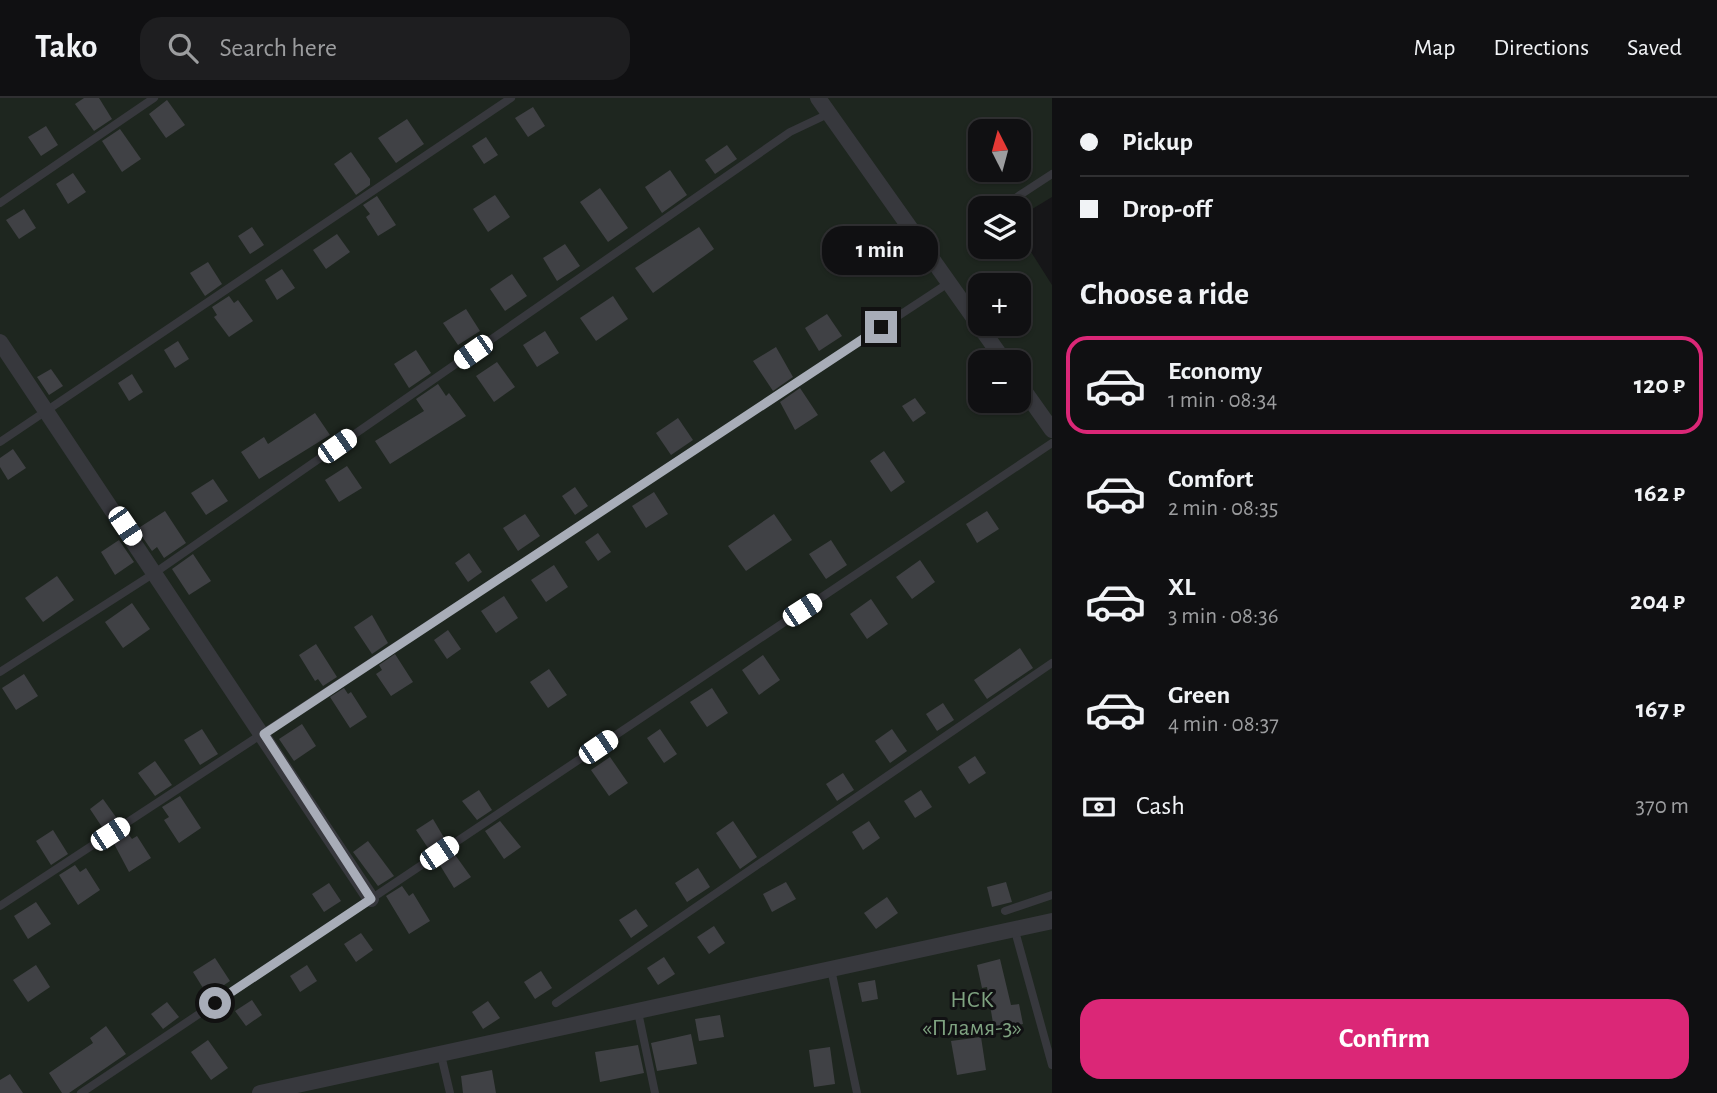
<!DOCTYPE html>
<meta charset="utf-8">
<style>
:root{--surface:#101012;--page:#1e1e20;--text:#f1f3f6;--muted:#9c9d9f;--line:#303032;--accent:#db2777}
body{margin:0;font-family:"Alegreya Sans",sans-serif;background:var(--page);color:var(--text);height:100vh;display:flex;flex-direction:column;font-size:26px;white-space:nowrap}
*{box-sizing:border-box;margin:0}
p{font-size:23px;color:var(--muted)}
.icon{flex:none;width:38px;height:38px;fill:none;stroke:currentColor;stroke-width:2;stroke-linecap:round;stroke-linejoin:round}
.map{position:relative;flex:1;overflow:hidden}
.panel{display:flex;flex-direction:column;background:var(--surface);width:665px}
.panel>*{flex:none}
.banner{display:grid;align-content:center;height:154px;padding:0 28px;background:var(--surface)}
.needle{width:46px;rotate:354deg}
.buttons{position:absolute;left:968px;top:21px;display:grid;gap:14px}
.buttons a{display:grid;place-items:center;width:63px;height:63px;border-radius:14px;background:var(--surface);box-shadow:0 2px 5px #0004,0 0 0 2px var(--line);font-size:35px}
.end{position:absolute;width:32px;height:32px;margin:-16px;border:9px solid #a8adb8;background:#111;box-shadow:0 0 0 4px #111}
.from{border-radius:50%}
.bubble{position:absolute;height:49px;border-radius:21px;background:var(--surface);box-shadow:0 2px 5px #0004,0 0 0 2px var(--line);font-size:23px;font-weight:700;line-height:49px;text-align:center}
.car{position:absolute;width:21px;height:42px;margin:-21px -10px;border-radius:9px;box-shadow:0 0 5px 2px #0007;background:linear-gradient(#fff 24%,#345 0 40%,#fff 0 76%,#345 0 86%,#fff 0)}
.banner b{display:flex;align-items:center;gap:24px;height:66px;font-size:26px}
.banner b+b{border-top:2px solid var(--line)}
.banner i{width:18px;height:18px;background:var(--text)}
ul{padding:0;list-style:none}
li{display:flex;align-items:center;gap:21px;height:98px;margin:0 14px 10px;padding:0 14px;border:4px solid transparent;border-radius:21px}
li div{flex:1}
li b{display:block;font-size:26px}
li em{font-style:normal;font-weight:700}
li.current{border-color:var(--accent)}
li>.icon{width:63px;height:63px;stroke-width:1.5}
h2{padding:0 28px;font-size:32px;line-height:84px}
.pay{display:flex;align-items:center;gap:18px;height:77px;padding:0 28px;font-size:26px}
.pay p{margin-inline-start:auto}
.action{display:flex;gap:14px;margin-top:auto;padding:14px 28px}
.action a{flex:1;height:80px;border-radius:21px;background:var(--accent);color:#fff;font-size:28px;font-weight:700;line-height:80px;text-align:center}
header{display:flex;align-items:center;gap:42px;box-sizing:border-box;height:98px;padding:0 35px;background:var(--surface);border-bottom:2px solid var(--line)}
header strong{font-size:33px}
nav{display:flex;gap:38px;margin-inline-start:auto;font-size:24px}
.search{width:490px;height:63px;background:var(--page);display:flex;align-items:center;gap:18px;box-sizing:border-box;padding:0 24px;border-radius:21px;color:var(--muted);font-size:26px}
main{display:flex;flex:1;min-height:0}
.map>svg:first-child{display:block}
</style>
<header>
<strong>Tako</strong>
<div class="search"><svg class="icon" aria-label="search" viewBox="0 0 24 24"><circle cx="10" cy="10" r="6"/><path d="M15 15l6 6"/></svg>Search here</div>
<nav><a>Map</a><a>Directions</a><a>Saved</a></nav>
</header>
<main>
<div class="map">
<svg width="1052" height="995" viewBox="0 0 1052 995">
<rect width="100%" height="100%" fill="#161618"/>
<path fill="#1e261f" fill-rule="evenodd" d="M0 0H1052V99L1019 119 1018 110H980V149H1018L1019 135 1052 187V995H0ZM980 33H1018V72H980ZM980 187H1018V226H980ZM980 264H1018V303H980Z"/>
<g fill="#404145">
<path d="M84 0H99L112 21 94 33 75 6Z"/>
<path d="M167 2 185 27 166 40 149 16Z"/>
<path d="M533 9 545 28 528 39 515 20Z"/>
<path d="M407 21 424 46 396 65 378 40Z"/>
<path d="M46 28 58 47 41 58 28 39Z"/>
<path d="M120 31 141 61 122 74 102 43Z"/>
<path d="M486 39 498 57 484 66 472 48Z"/>
<path d="M727 47 737 61 715 76 705 62Z"/>
<path d="M351 54 370 81V87L356 97 334 66Z"/>
<path d="M670 72 687 97 662 115 645 89Z"/>
<path d="M73 75 86 94 68 106 56 86Z"/>
<path d="M600 90 628 130 608 144 580 104Z"/>
<path d="M495 97 510 119 488 134 473 111Z"/>
<path d="M377 98 396 127 378 138 366 119 370 116 363 107Z"/>
<path d="M24 111 36 130 19 141 6 122Z"/>
<path d="M252 129 264 147 250 156 238 138Z"/>
<path d="M699 129 714 151 653 195 635 170Z"/>
<path d="M337 136 350 154 326 171 313 152Z"/>
<path d="M565 146 580 168 557 183 543 160Z"/>
<path d="M208 164 222 186 205 198 190 175Z"/>
<path d="M282 171 295 190 277 202 265 182Z"/>
<path d="M512 176 527 198 505 213 490 191Z"/>
<path d="M229 198 234 205 238 202 253 223 229 239 214 219 217 217 212 209Z"/>
<path d="M613 198 628 221 596 243 580 220Z"/>
<path d="M466 211 480 233 458 247 443 225Z"/>
<path d="M827 216 842 238 819 253 805 230Z"/>
<path d="M545 233 559 255 537 269 523 247Z"/>
<path d="M178 243 189 261 175 270 164 252Z"/>
<path d="M776 249 793 279 773 293 753 263Z"/>
<path d="M416 252 431 275 409 290 394 266Z"/>
<path d="M497 264 515 289 494 304 476 278Z"/>
<path d="M51 271 63 288 49 297 37 279Z"/>
<path d="M132 276 143 294 129 303 118 285Z"/>
<path d="M438 286 446 298 449 295 466 318 390 366 375 343 424 313 416 301Z"/>
<path d="M800 290 818 317 795 332 780 304Z"/>
<path d="M915 300 926 315 913 324 902 308Z"/>
<path d="M315 315 330 337 259 381 241 354 264 339 268 346Z"/>
<path d="M678 320 693 342 671 357 656 335Z"/>
<path d="M13 351 26 370 8 382 0 369V360Z"/>
<path d="M884 353 905 384 891 394 870 363Z"/>
<path d="M347 368 362 390 339 404 325 382Z"/>
<path d="M213 381 228 403 206 417 191 395Z"/>
<path d="M575 389 588 408 575 417 562 398Z"/>
<path d="M654 394 668 416 646 430 632 408Z"/>
<path d="M165 413 186 445 164 460 157 449 152 453 137 431Z"/>
<path d="M987 413 999 431 977 445 966 426Z"/>
<path d="M525 416 540 438 518 453 503 430Z"/>
<path d="M774 416 792 442 746 473 728 448Z"/>
<path d="M598 435 611 454 598 463 585 444Z"/>
<path d="M119 442 134 464 115 477 101 454Z"/>
<path d="M831 442 847 467 826 481 809 456Z"/>
<path d="M469 455 482 474 468 484 455 465Z"/>
<path d="M193 456 211 483 189 497 172 471Z"/>
<path d="M920 462 935 484 912 501 896 479Z"/>
<path d="M554 467 568 489 546 504 531 482Z"/>
<path d="M57 478 74 502 43 524 25 500Z"/>
<path d="M504 498 518 520 496 535 481 513Z"/>
<path d="M871 501 888 526 867 541 850 516Z"/>
<path d="M132 505 150 531 123 550 105 524Z"/>
<path d="M372 517 388 545 372 556 354 529Z"/>
<path d="M448 532 461 551 447 561 434 542Z"/>
<path d="M316 546 337 579 323 588 318 581 315 583 299 557Z"/>
<path d="M1020 550 1033 570 987 601 974 582Z"/>
<path d="M395 556 413 584 391 598 376 576 382 572 379 567Z"/>
<path d="M763 557 780 582 759 597 742 572Z"/>
<path d="M549 571 567 597 548 610 530 584Z"/>
<path d="M24 576 38 598 16 612 2 590Z"/>
<path d="M344 590 348 596 351 594 367 619 350 630 330 599Z"/>
<path d="M712 590 728 615 707 629 690 604Z"/>
<path d="M943 605 954 622 937 633 926 616Z"/>
<path d="M302 626 316 648 294 663 279 641Z"/>
<path d="M202 631 218 656 200 667 184 642Z"/>
<path d="M660 631 677 656 664 665 647 640Z"/>
<path d="M892 631 907 653 890 665 875 643Z"/>
<path d="M975 658 986 675 969 686 958 669Z"/>
<path d="M610 659 628 685 609 698 591 672Z"/>
<path d="M155 663 172 687 155 698 138 675Z"/>
<path d="M843 675 854 692 837 703 826 686Z"/>
<path d="M479 692 492 712 477 722 462 703Z"/>
<path d="M921 692 932 709 915 720 904 703Z"/>
<path d="M180 698 201 730 179 745 164 722 169 719 162 709Z"/>
<path d="M103 701 118 722 104 732 90 711Z"/>
<path d="M433 721 446 743 430 753 416 732Z"/>
<path d="M500 723 521 749 504 761 485 733Z"/>
<path d="M733 723 757 759 740 771 716 735Z"/>
<path d="M869 723 880 740 863 752 852 734Z"/>
<path d="M53 732 68 756 51 767 36 743Z"/>
<path d="M126 733 132 741 137 738 151 760 129 774 112 742Z"/>
<path d="M368 743 394 778 378 788 353 754Z"/>
<path d="M453 754 471 779 454 790 438 764Z"/>
<path d="M75 767 80 774 86 770 100 792 78 807 59 777Z"/>
<path d="M698 770 710 789 687 804 675 785Z"/>
<path d="M786 784 796 801 772 814 763 796Z"/>
<path d="M1006 784 1012 804 992 809 987 789Z"/>
<path d="M329 785 341 803 324 814 312 796Z"/>
<path d="M402 788 409 798 413 795 430 823 409 836 386 798Z"/>
<path d="M887 799 898 815 876 831 864 815Z"/>
<path d="M36 804 51 826 28 841 14 818Z"/>
<path d="M636 811 648 828 631 840 619 822Z"/>
<path d="M714 828 725 845 709 856 697 839Z"/>
<path d="M361 835 373 852 356 864 344 846Z"/>
<path d="M664 859 675 876 658 887 647 870Z"/>
<path d="M215 860 230 883 208 898 193 874Z"/>
<path d="M1000 861 1011 907 1019 906 1023 926 994 931 987 889 982 890 977 867Z"/>
<path d="M36 867 50 889 28 904 13 882Z"/>
<path d="M307 867 317 883 300 894 290 878Z"/>
<path d="M541 873 552 890 535 901 524 884Z"/>
<path d="M875 882 878 901 862 904 858 885Z"/>
<path d="M252 902 262 917 246 928 235 913Z"/>
<path d="M488 903 500 920 483 931 472 914Z"/>
<path d="M167 904 179 919 163 931 151 916Z"/>
<path d="M720 917 724 939 699 943 695 921Z"/>
<path d="M106 928 126 956 69 995H62L49 975 93 945 90 940Z"/>
<path d="M691 936 697 966 657 973 651 945Z"/>
<path d="M981 939 986 972 957 977 951 943Z"/>
<path d="M208 942 228 970 211 982 191 954Z"/>
<path d="M638 947 644 975 600 984 595 954Z"/>
<path d="M830 949 835 986 814 989 809 952Z"/>
<path d="M492 972 496 995H463L461 978Z"/>
<path d="M10 976 23 995H0V982Z"/>
</g>
<g fill="none" stroke-linecap="round" stroke-linejoin="round">
<g stroke="#37383d" stroke-width="8">
<path d="M1017 99 1052 76"/>
<path d="M0 105 154 0"/>
<path d="M0 344 511 0"/>
<path d="M0 574 156 474 790 34 828 16"/>
<path d="M0 808 950 184"/>
<path d="M1005 813 1052 797"/>
<path d="M1015 833 1052 967"/>
<path d="M831 871 857 995"/>
<path d="M556 905 1052 565"/>
<path d="M638 914 655 995"/>
<path d="M441 957 450 995"/>
<path d="M81 995 1052 345"/>
</g>
<g stroke="#37383d" stroke-width="16">
<path d="M818 0 1005 264"/>
<path d="M0 244 371 801"/>
<path d="M1018 284 1052 332"/>
<path d="M260 995 1052 823"/>
</g>
</g>
<g fill="none" stroke-linecap="round" stroke-linejoin="round">
<path stroke="#a8adb8" stroke-width="9" d="M215 905 371 801 264 636 881 229"/>
</g>
<g text-anchor="middle" stroke-width="6" stroke-linejoin="round" paint-order="stroke">
<g font-size="24" fill="#7fa381" stroke="#111113">
<text x="972" y="909">НСК<tspan x="972" dy="28">«Пламя-3»</tspan></text>
</g>
</g>
</svg>
<div class="buttons">
<a><svg class="needle" viewBox="-14 -14 28 28"><path d="M0-13l5 13h-10z" fill="#e53935"/><path d="M0 13l5-13h-10z" fill="#9c9d9f"/></svg></a>
<a><svg class="icon" aria-label="layers" viewBox="0 0 24 24"><path d="M12 4l9 5-9 5-9-5zM3 14l9 5 9-5"/></svg></a>
<a>+</a>
<a>−</a>
</div>
<i class="end from" style="left:215px;top:905px"></i>
<i class="end" style="left:881px;top:229px"></i>
<div class="bubble" style="left:822px;top:128px;width:116px">1 min</div>
<i class="car" style="left:473px;top:254px;rotate:235deg"></i>
<i class="car" style="left:337px;top:348px;rotate:55deg"></i>
<i class="car" style="left:125px;top:428px;rotate:146deg"></i>
<i class="car" style="left:802px;top:512px;rotate:57deg"></i>
<i class="car" style="left:598px;top:649px;rotate:56deg"></i>
<i class="car" style="left:110px;top:736px;rotate:57deg"></i>
<i class="car" style="left:439px;top:755px;rotate:56deg"></i>
</div>
<section class="panel">
<div class="banner">
<b><i class="from"></i>Pickup</b>
<b><i></i>Drop-off</b>
</div>
<h2>Choose a ride</h2>
<ul>
<li class="current"><svg class="icon" aria-label="car" viewBox="0 0 24 24"><path d="M5 17H2v-5l4-1 3-4h7l3 4 3 1v5h-3M9 17h6M6 11h13"/><circle cx="7" cy="17" r="2"/><circle cx="17" cy="17" r="2"/></svg><div><b>Economy</b><p>1 min · 08:34</p></div><em>120 ₽</em></li>
<li><svg class="icon" aria-label="car" viewBox="0 0 24 24"><path d="M5 17H2v-5l4-1 3-4h7l3 4 3 1v5h-3M9 17h6M6 11h13"/><circle cx="7" cy="17" r="2"/><circle cx="17" cy="17" r="2"/></svg><div><b>Comfort</b><p>2 min · 08:35</p></div><em>162 ₽</em></li>
<li><svg class="icon" aria-label="car" viewBox="0 0 24 24"><path d="M5 17H2v-5l4-1 3-4h7l3 4 3 1v5h-3M9 17h6M6 11h13"/><circle cx="7" cy="17" r="2"/><circle cx="17" cy="17" r="2"/></svg><div><b>XL</b><p>3 min · 08:36</p></div><em>204 ₽</em></li>
<li><svg class="icon" aria-label="car" viewBox="0 0 24 24"><path d="M5 17H2v-5l4-1 3-4h7l3 4 3 1v5h-3M9 17h6M6 11h13"/><circle cx="7" cy="17" r="2"/><circle cx="17" cy="17" r="2"/></svg><div><b>Green</b><p>4 min · 08:37</p></div><em>167 ₽</em></li>
</ul>
<div class="pay"><svg class="icon" aria-label="cash" viewBox="0 0 24 24"><path d="M3 7h18v10H3z"/><circle cx="12" cy="12" r="2"/></svg>Cash<p>370 m</p></div>
<div class="action"><a>Confirm</a></div>
</section>
</main>
